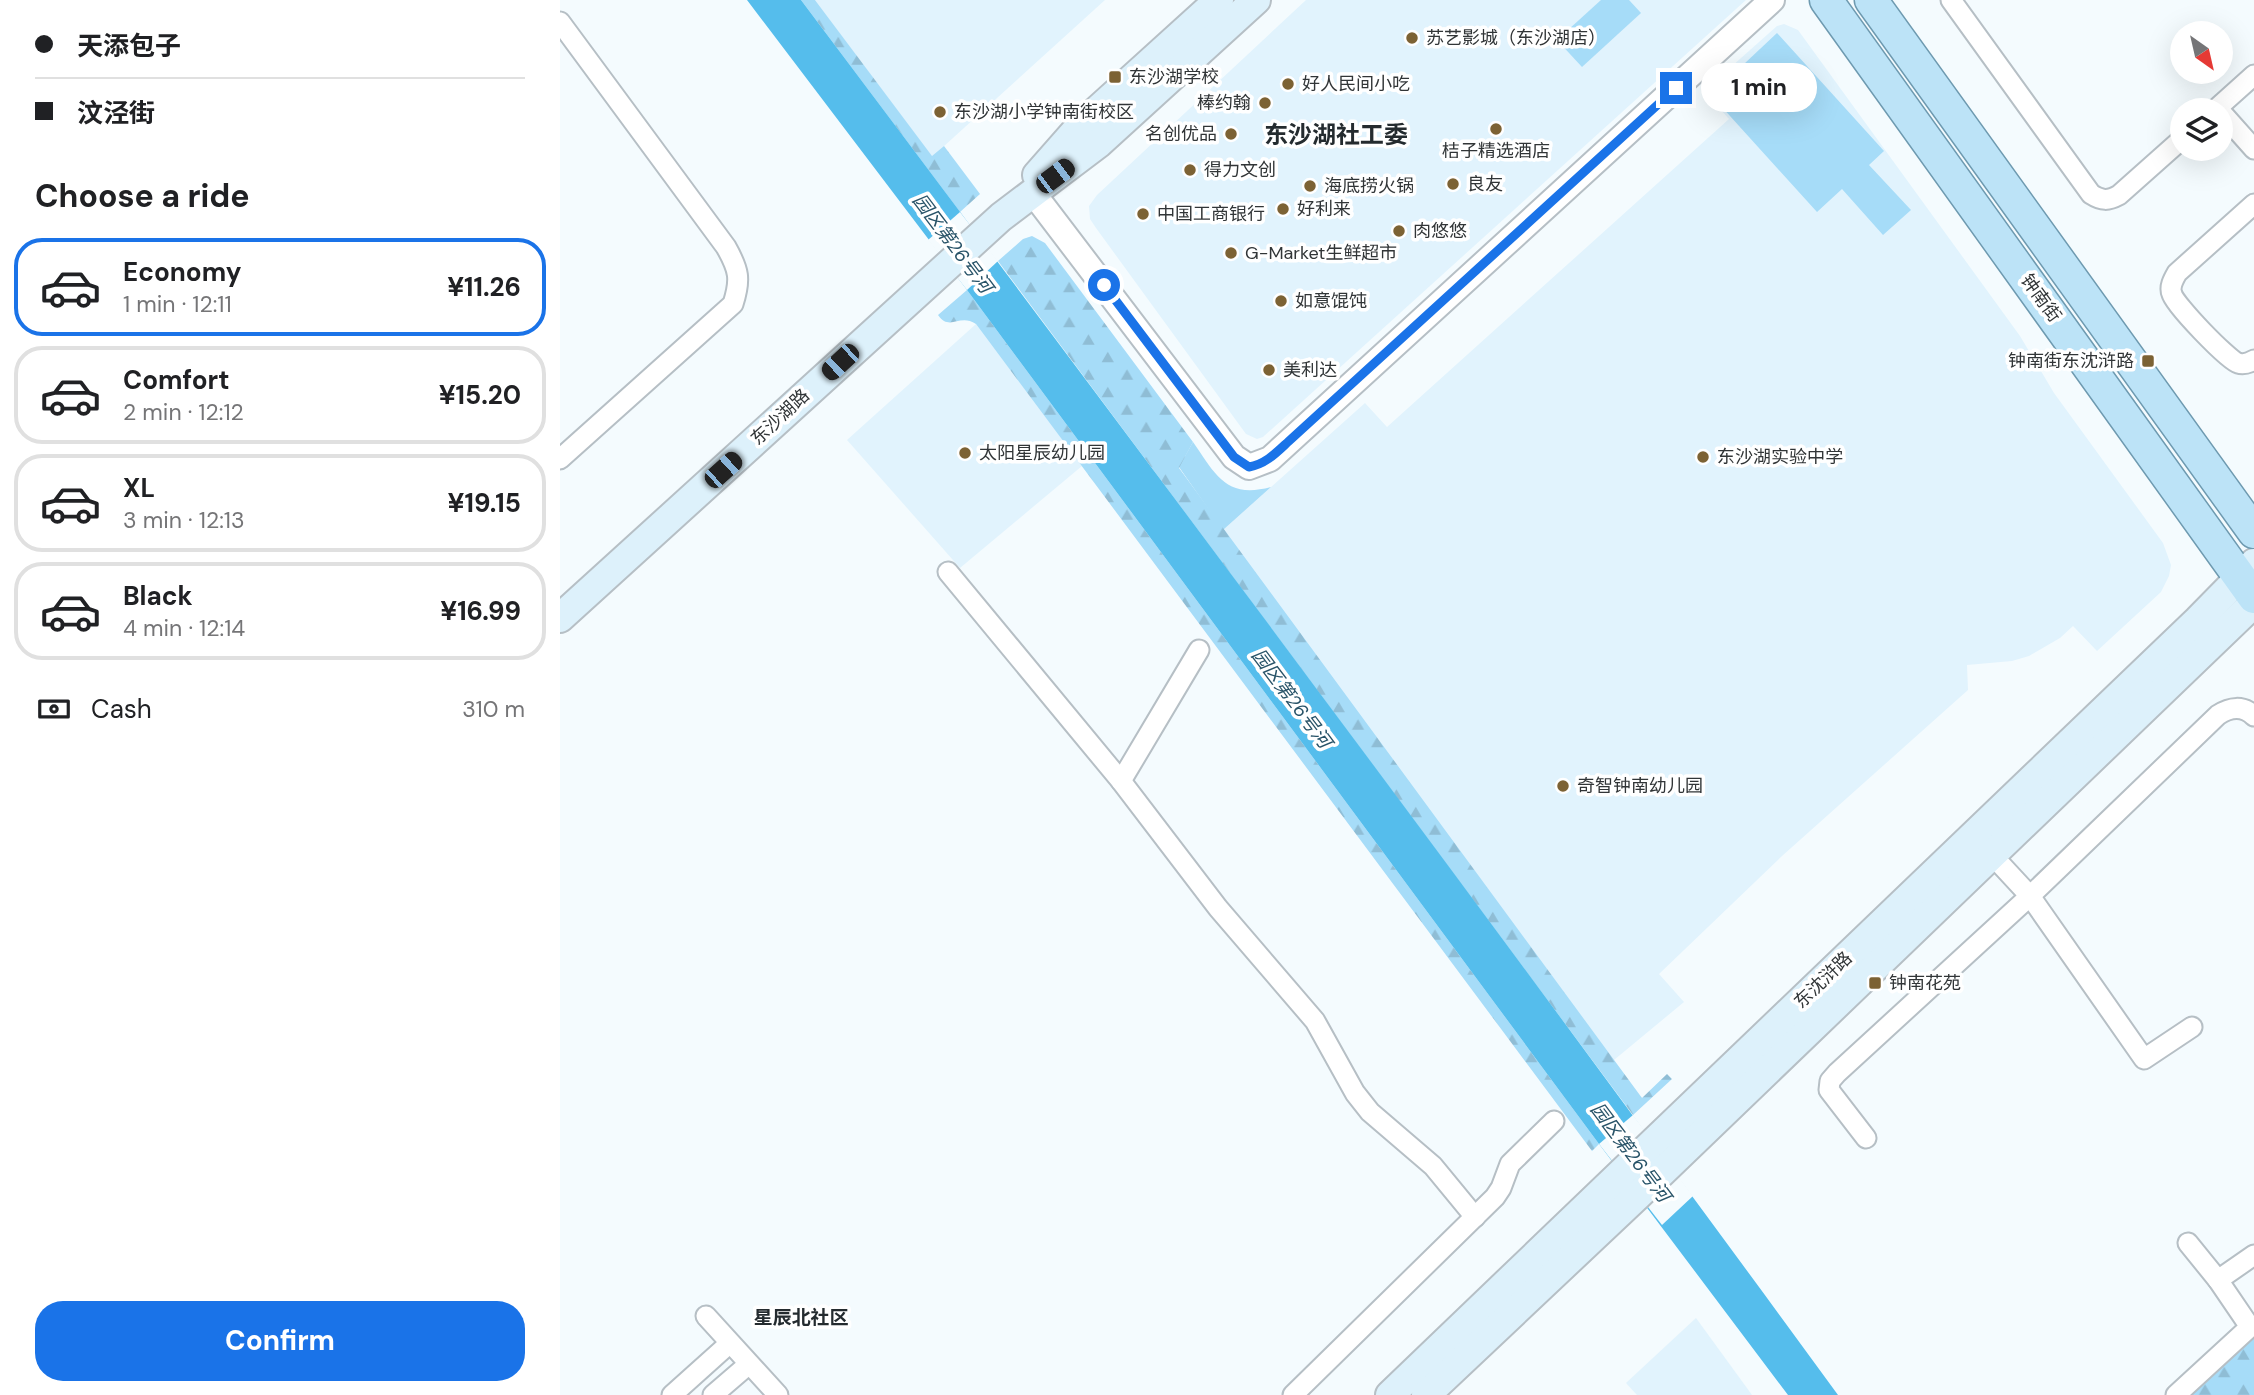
<!DOCTYPE html>
<meta charset="utf-8">
<style>
:root{--surface:#fff;--page:#f2f2f2;--text:#202124;--muted:#757577;--line:#e0e0e0;--accent:#1a73e8}
body{margin:0;font-family:"DM Sans","Noto Sans SC",sans-serif;background:var(--page);color:var(--text);height:100vh;display:flex;flex-direction:column;font-size:26px;white-space:nowrap}
*{box-sizing:border-box;margin:0}
p{font-size:23px;color:var(--muted)}
.icon{flex:none;width:38px;height:38px;fill:none;stroke:currentColor;stroke-width:2;stroke-linecap:round;stroke-linejoin:round}
.map{position:relative;flex:1;overflow:hidden}
.sheet{display:flex;flex-direction:column;background:var(--surface);width:560px}
.sheet>*{flex:none}
.banner{display:grid;align-content:center;height:154px;padding:0 35px;background:var(--surface)}
.needle{width:46px;rotate:146deg}
.tools{position:absolute;left:1610px;top:21px;display:grid;gap:14px}
.tools a{display:grid;place-items:center;width:63px;height:63px;border-radius:50%;background:var(--surface);box-shadow:0 7px 28px #0002;font-size:35px}
.end{position:absolute;width:32px;height:32px;margin:-16px;border:9px solid #1a73e8;background:#fff;box-shadow:0 0 0 4px #fff}
.from{border-radius:50%}
.bubble{position:absolute;height:49px;border-radius:24px;background:var(--surface);box-shadow:0 7px 28px #0002;font-size:23px;font-weight:700;line-height:49px;text-align:center}
.car{position:absolute;width:21px;height:42px;margin:-21px -10px;border-radius:9px;box-shadow:0 0 5px 2px #0007;background:linear-gradient(#222 24%,#8ab4d8 0 40%,#222 0 76%,#8ab4d8 0 86%,#222 0)}
.banner b{display:flex;align-items:center;gap:24px;height:66px;font-size:26px}
.banner b+b{border-top:2px solid var(--line)}
.banner i{width:18px;height:18px;background:var(--text)}
ul{padding:0;list-style:none}
li{display:flex;align-items:center;gap:21px;height:98px;margin:0 14px 10px;padding:0 21px;border:4px solid var(--line);border-radius:28px}
li div{flex:1}
li b{display:block;font-size:26px}
li em{font-style:normal;font-weight:700}
li.current{border-color:var(--accent)}
li>.icon{width:63px;height:63px;stroke-width:1.5}
h2{padding:0 35px;font-size:32px;line-height:84px}
.pay{display:flex;align-items:center;gap:18px;height:77px;padding:0 35px;font-size:26px}
.pay p{margin-inline-start:auto}
.button{display:flex;gap:14px;margin-top:auto;padding:14px 35px}
.button a{flex:1;height:80px;border-radius:28px;background:var(--accent);color:#fff;font-size:28px;font-weight:700;line-height:80px;text-align:center}
main{display:flex;flex:1;min-height:0}
.map>svg:first-child{display:block}
</style>
<main>
<section class="sheet">
<div class="banner">
<b><i class="from"></i>天添包子</b>
<b><i></i>汶泾街</b>
</div>
<h2>Choose a ride</h2>
<ul>
<li class="current"><svg class="icon" aria-label="car" viewBox="0 0 24 24"><path d="M5 17H2v-5l4-1 3-4h7l3 4 3 1v5h-3M9 17h6M6 11h13"/><circle cx="7" cy="17" r="2"/><circle cx="17" cy="17" r="2"/></svg><div><b>Economy</b><p>1 min · 12:11</p></div><em>¥11.26</em></li>
<li><svg class="icon" aria-label="car" viewBox="0 0 24 24"><path d="M5 17H2v-5l4-1 3-4h7l3 4 3 1v5h-3M9 17h6M6 11h13"/><circle cx="7" cy="17" r="2"/><circle cx="17" cy="17" r="2"/></svg><div><b>Comfort</b><p>2 min · 12:12</p></div><em>¥15.20</em></li>
<li><svg class="icon" aria-label="car" viewBox="0 0 24 24"><path d="M5 17H2v-5l4-1 3-4h7l3 4 3 1v5h-3M9 17h6M6 11h13"/><circle cx="7" cy="17" r="2"/><circle cx="17" cy="17" r="2"/></svg><div><b>XL</b><p>3 min · 12:13</p></div><em>¥19.15</em></li>
<li><svg class="icon" aria-label="car" viewBox="0 0 24 24"><path d="M5 17H2v-5l4-1 3-4h7l3 4 3 1v5h-3M9 17h6M6 11h13"/><circle cx="7" cy="17" r="2"/><circle cx="17" cy="17" r="2"/></svg><div><b>Black</b><p>4 min · 12:14</p></div><em>¥16.99</em></li>
</ul>
<div class="pay"><svg class="icon" aria-label="cash" viewBox="0 0 24 24"><path d="M3 7h18v10H3z"/><circle cx="12" cy="12" r="2"/></svg>Cash<p>310 m</p></div>
<div class="button"><a>Confirm</a></div>
</section>
<div class="map">
<svg width="1694" height="1395" viewBox="0 0 1694 1395">
<defs>
<pattern id="forest-firs" width="22" height="20" patternUnits="userSpaceOnUse" patternTransform="scale(1.75)"><rect width="22" height="20" fill="#a6dcf8"/><path d="M5 1l3.5 6h-7zM16 11l3.5 6h-7z" fill="#8fbdd5"/></pattern>
</defs>
<rect width="100%" height="100%" fill="#f4fbfe"/>
<g fill="#e1f3fd">
<path d="M255 0H545L372 157Z"/>
<path d="M746 0H1186L703 437 697 439 686 434 536 228 530 219 529 206 537 195Z"/>
<path d="M1224 24 1238 30 1460 336 1494 393 1603 543 1611 565 1609 576 1601 592 1537 651 1513 626 1500 638 1469 656 1452 661 1407 665 1408 690 1222 856 1099 974 1124 1002 1054 1060 663 530 805 403 827 427 1169 119 1144 91 1217 26Z"/>
<path d="M416 324 522 466 400 568 287 440Z"/>
<path d="M1136 1318 1192 1395H1077L1066 1383Z"/>
</g>
<g fill="#a6dcf8">
<path d="M1041 0H1069L1081 13 1022 67 997 40Z"/>
<path d="M1217 33 1324 151 1309 165 1351 210 1323 235 1282 189 1257 212 1151 95Z"/>
<path d="M633 442C656 475 666 499 711 487L663 530 619 467Z"/>
</g>
<g fill="url(#forest-firs)">
<path d="M241 0H255L372 156 384 146 420 194 400 212Z"/>
<path d="M472 236 485 243 633 442 619 468 1082 1098 1107 1074 1112 1079 1073 1115 438 261 463 239Z"/>
<path d="M407 290 1039 1144 1032 1151 416 324C399 313 390 332 378 315Z"/>
<path d="M1694 1336V1395H1631Z"/>
</g>
<path fill="#55bdec" d="M187 0H241C589 463 936 927 1278 1395H1228L1039 1144 407 290Z"/>
<g fill="#f4fbfe">
<path d="M400 212 438 261 407 290 368 240Z"/>
<path d="M1073 1115 1133 1196 1102 1225 1039 1144Z"/>
</g>
<g fill="none" stroke-linecap="round" stroke-linejoin="round">
<g stroke="#b6bfc5" stroke-width="23">
<g id="minor">
<path d="M1391 0 1531 194C1542 201 1548 201 1559 195L1622 139"/>
<path d="M0 22 166 247C179 270 181 279 173 304L0 459"/>
<path d="M1655 110 1694 75"/>
<path d="M1661 112 1694 149"/>
<path d="M1694 204 1617 273C1613 280 1609 287 1612 294 1614 304 1668 360 1678 363 1684 365 1689 363 1694 360"/>
<path d="M388 572 561 781 658 908 755 1021 795 1093 810 1112 873 1166 915 1217"/>
<path d="M561 781 639 650"/>
<path d="M1432 855 1470 896 1584 1059 1632 1027"/>
<path d="M1306 1138 1269 1090 1270 1081 1277 1073 1470 896 1658 715C1670 707 1683 705 1694 716"/>
<path d="M1658 1280 1694 1255"/>
<path d="M146 1316 218 1395"/>
<path d="M112 1395 170 1343"/>
<path d="M153 1395 189 1364"/>
<path d="M733 1395 935 1197 941 1188 950 1164 994 1121"/>
<path d="M1616 1395 1690 1327 1658 1280 1628 1243"/>
</g>
</g>
<g stroke="#b6bfc5" stroke-width="28">
<path id="tertiary" d="M473 193 674 457 689 467 710 459 1212 0"/>
</g>
<g stroke="#b6bfc5" stroke-width="32">
<g id="secondary">
<path d="M477 175 521 125 659 0"/>
<path d="M0 618 441 217 539 143 696 0"/>
<path d="M830 1395 1638 620 1694 563"/>
<path d="M866 1395 1078 1195 1694 603"/>
</g>
</g>
<g stroke="#6e9ab0" stroke-width="35">
<g id="primary">
<path d="M1266 0 1694 597"/>
<path d="M1311 0 1694 532"/>
</g>
</g>
<use href="#minor" stroke="#fff" stroke-width="19"/>
<use href="#tertiary" stroke="#fff" stroke-width="24"/>
<use href="#secondary" stroke="#ddf1fb" stroke-width="28"/>
<use href="#primary" stroke="#bce3f7" stroke-width="32"/>
</g>
<g fill="none" stroke-linecap="round" stroke-linejoin="round">
<path stroke="#1a73e8" stroke-width="9" d="M544 285 674 457 689 467C706 464 717 452 729 441L1116 88"/>
</g>
<g fill="#7c6234" stroke="#fff" stroke-width="2.5">
<circle cx="852" cy="38" r="7"/>
<rect x="548" y="70" width="14" height="14" rx="3.5"/>
<circle cx="728" cy="84" r="7"/>
<circle cx="705" cy="103" r="7"/>
<circle cx="380" cy="112" r="7"/>
<circle cx="936" cy="129" r="7"/>
<circle cx="671" cy="134" r="7"/>
<circle cx="630" cy="170" r="7"/>
<circle cx="893" cy="184" r="7"/>
<circle cx="750" cy="186" r="7"/>
<circle cx="723" cy="209" r="7"/>
<circle cx="583" cy="214" r="7"/>
<circle cx="839" cy="231" r="7"/>
<circle cx="671" cy="253" r="7"/>
<circle cx="721" cy="301" r="7"/>
<rect x="1581" y="354" width="14" height="14" rx="3.5"/>
<circle cx="709" cy="370" r="7"/>
<circle cx="405" cy="453" r="7"/>
<circle cx="1143" cy="457" r="7"/>
<circle cx="1003" cy="786" r="7"/>
<rect x="1308" y="976" width="14" height="14" rx="3.5"/>
</g>
<g text-anchor="middle" stroke-width="7" stroke-linejoin="round" paint-order="stroke">
<g font-size="18" fill="#313537" stroke="#fff" text-anchor="start">
<text x="866" y="44">苏艺影城（东沙湖店）</text>
<text x="569" y="83">东沙湖学校</text>
<text x="742" y="90">好人民间小吃</text>
<text x="691" y="109" text-anchor="end">棒约翰</text>
<text x="394" y="118">东沙湖小学钟南街校区</text>
<text x="657" y="140" text-anchor="end">名创优品</text>
<text x="936" y="157" text-anchor="middle">桔子精选酒店</text>
<text x="644" y="176">得力文创</text>
<text x="907" y="190">良友</text>
<text x="764" y="192">海底捞火锅</text>
<text x="737" y="215">好利来</text>
<text x="597" y="220">中国工商银行</text>
<text x="853" y="237">肉悠悠</text>
<text x="685" y="259">G-Market生鲜超市</text>
<text x="735" y="307">如意馄饨</text>
<text x="1574" y="367" text-anchor="end">钟南街东沈浒路</text>
<text x="723" y="376">美利达</text>
<text x="419" y="459">太阳星辰幼儿园</text>
<text x="1157" y="463">东沙湖实验中学</text>
<text x="1017" y="792">奇智钟南幼儿园</text>
<text x="1329" y="989">钟南花苑</text>
</g>
<g font-size="18" fill="#313537" stroke="#fff">
<text transform="translate(1481 298) rotate(54)" y="6">钟南街</text>
<text transform="translate(220 417) rotate(-43)" y="6">东沙湖路</text>
<text transform="translate(1263 980) rotate(-44)" y="6">东沈浒路</text>
</g>
<g font-size="19" font-style="italic" fill="#285368" stroke="#fff">
<text transform="translate(393 243) rotate(53)" y="7">园区第26号河</text>
<text transform="translate(732 698) rotate(53)" y="7">园区第26号河</text>
<text transform="translate(1071 1152) rotate(53)" y="7">园区第26号河</text>
</g>
<g font-size="19" font-weight="bold" fill="#242b2f" stroke="#fff">
<text x="241" y="1324">星辰北社区</text>
</g>
<g font-size="24" font-weight="bold" fill="#242b2f" stroke="#fff">
<text x="776" y="143">东沙湖社工委</text>
</g>
</g>
</svg>
<div class="tools">
<a><svg class="needle" viewBox="-14 -14 28 28"><path d="M0-13l5 13h-10z" fill="#e53935"/><path d="M0 13l5-13h-10z" fill="#757577"/></svg></a>
<a><svg class="icon" aria-label="layers" viewBox="0 0 24 24"><path d="M12 4l9 5-9 5-9-5zM3 14l9 5 9-5"/></svg></a>
</div>
<i class="end from" style="left:544px;top:285px"></i>
<i class="end" style="left:1116px;top:88px"></i>
<div class="bubble" style="left:1141px;top:63px;width:116px">1 min</div>
<i class="car" style="left:495px;top:176px;rotate:53deg"></i>
<i class="car" style="left:280px;top:362px;rotate:227deg"></i>
<i class="car" style="left:163px;top:470px;rotate:48deg"></i>
</div>
</main>
